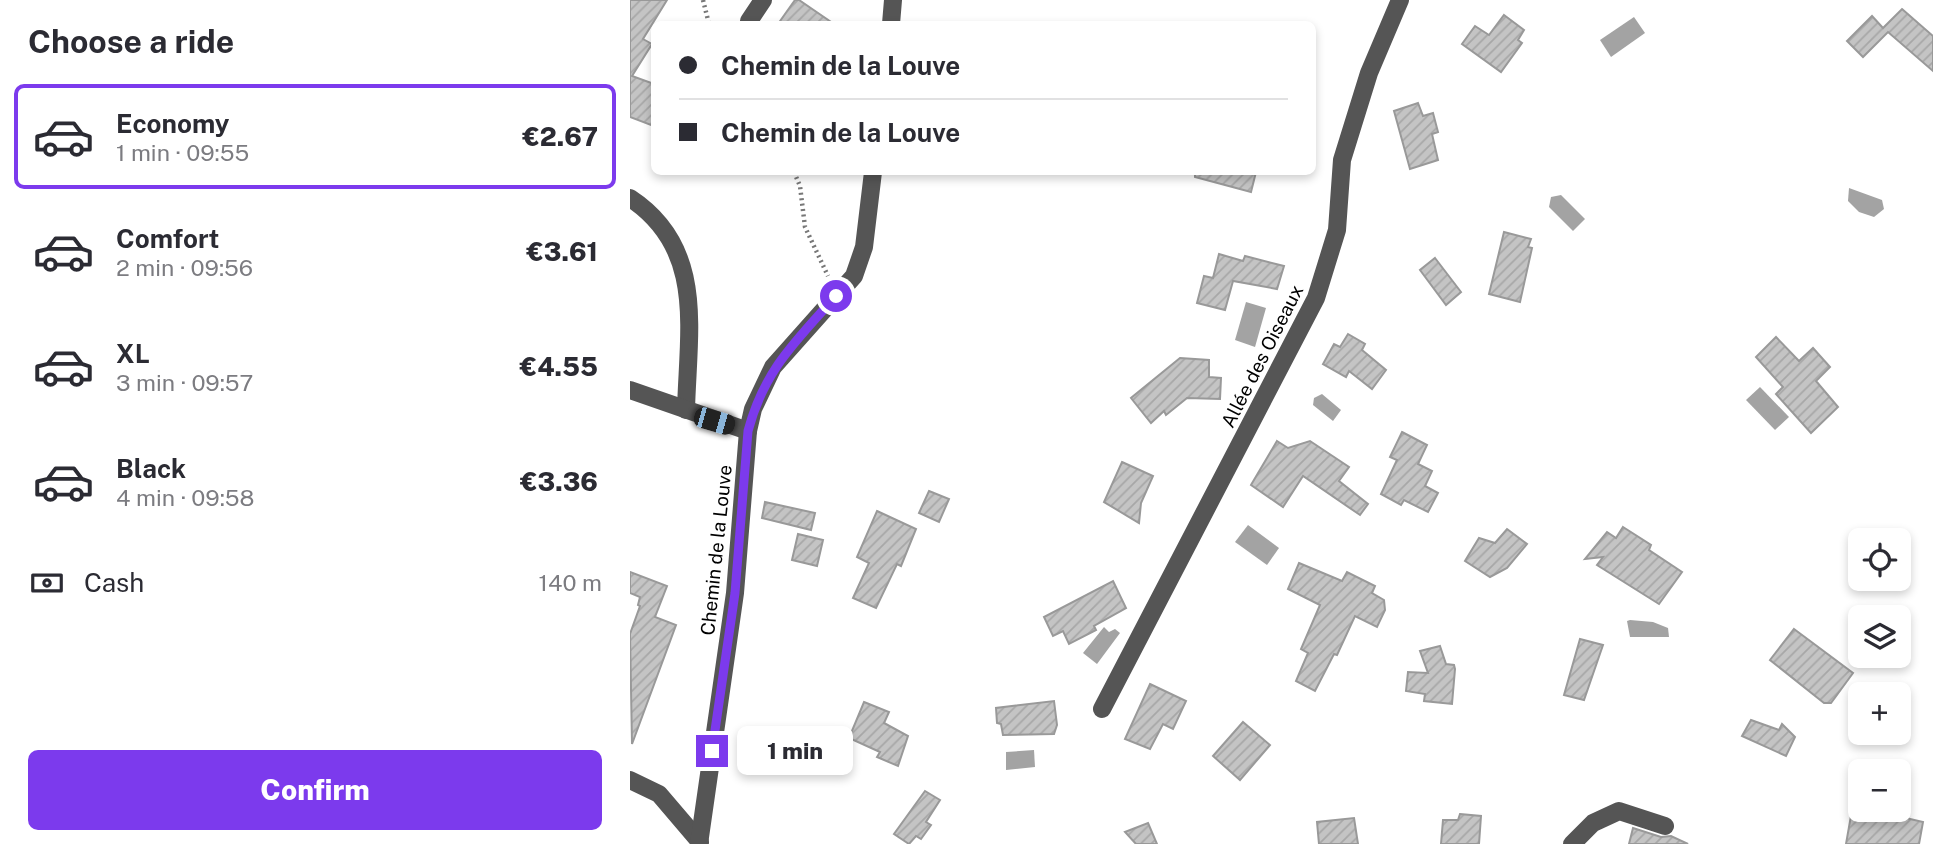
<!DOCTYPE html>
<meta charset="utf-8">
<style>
:root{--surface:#fff;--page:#f2f2f3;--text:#2b2b33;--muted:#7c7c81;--line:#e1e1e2;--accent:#7c3aed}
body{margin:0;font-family:"Public Sans",sans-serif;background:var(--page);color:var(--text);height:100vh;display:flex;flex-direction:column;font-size:26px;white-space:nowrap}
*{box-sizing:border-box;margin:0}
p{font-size:23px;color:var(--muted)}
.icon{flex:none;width:38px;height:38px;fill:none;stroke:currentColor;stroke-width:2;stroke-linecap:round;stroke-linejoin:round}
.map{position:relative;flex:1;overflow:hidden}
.details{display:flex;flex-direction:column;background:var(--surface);width:630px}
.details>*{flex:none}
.guide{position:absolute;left:21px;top:21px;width:665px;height:154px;border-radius:10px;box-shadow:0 4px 10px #0003;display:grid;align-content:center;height:154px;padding:0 28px;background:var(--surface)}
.tools{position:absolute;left:1218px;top:528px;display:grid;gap:14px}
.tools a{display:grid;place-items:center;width:63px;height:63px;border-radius:10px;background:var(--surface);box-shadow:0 4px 10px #0003;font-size:35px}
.end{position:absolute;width:32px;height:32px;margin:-16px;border:9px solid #7c3aed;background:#fff;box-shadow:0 0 0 4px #fff}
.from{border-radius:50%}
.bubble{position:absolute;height:49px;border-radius:10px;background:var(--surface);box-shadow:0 4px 10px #0003;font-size:23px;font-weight:800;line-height:49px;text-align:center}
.car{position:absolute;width:21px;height:42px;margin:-21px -10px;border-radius:9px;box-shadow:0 0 5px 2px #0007;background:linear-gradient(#222 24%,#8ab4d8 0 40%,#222 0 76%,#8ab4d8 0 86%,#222 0)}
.guide b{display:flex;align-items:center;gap:24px;height:66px;font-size:26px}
.guide b+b{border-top:2px solid var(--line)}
.guide i{width:18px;height:18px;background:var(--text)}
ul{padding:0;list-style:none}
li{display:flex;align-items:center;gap:21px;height:105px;margin:0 14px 10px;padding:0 14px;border:4px solid transparent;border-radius:10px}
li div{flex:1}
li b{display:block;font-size:26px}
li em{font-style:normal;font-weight:800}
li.current{border-color:var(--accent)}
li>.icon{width:63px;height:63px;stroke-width:1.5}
h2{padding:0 28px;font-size:32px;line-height:84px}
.pay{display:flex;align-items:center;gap:18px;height:77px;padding:0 28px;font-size:26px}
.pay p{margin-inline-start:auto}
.button{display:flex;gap:14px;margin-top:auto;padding:14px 28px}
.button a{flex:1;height:80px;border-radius:10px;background:var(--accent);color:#fff;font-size:28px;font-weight:800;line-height:80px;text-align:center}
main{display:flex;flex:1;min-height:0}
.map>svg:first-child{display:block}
</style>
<main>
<section class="details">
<h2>Choose a ride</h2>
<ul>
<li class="current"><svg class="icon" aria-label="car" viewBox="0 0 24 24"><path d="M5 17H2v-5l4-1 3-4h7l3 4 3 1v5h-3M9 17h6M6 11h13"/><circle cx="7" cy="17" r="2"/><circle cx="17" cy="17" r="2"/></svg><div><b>Economy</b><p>1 min · 09:55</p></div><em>€2.67</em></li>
<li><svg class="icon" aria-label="car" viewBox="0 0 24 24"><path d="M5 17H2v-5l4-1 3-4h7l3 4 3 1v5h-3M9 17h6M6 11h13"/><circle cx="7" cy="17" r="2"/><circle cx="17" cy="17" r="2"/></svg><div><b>Comfort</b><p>2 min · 09:56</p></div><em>€3.61</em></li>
<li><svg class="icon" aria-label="car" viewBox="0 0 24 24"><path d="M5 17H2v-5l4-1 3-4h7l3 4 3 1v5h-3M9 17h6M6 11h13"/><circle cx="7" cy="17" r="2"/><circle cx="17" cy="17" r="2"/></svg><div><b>XL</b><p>3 min · 09:57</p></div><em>€4.55</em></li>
<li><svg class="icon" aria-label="car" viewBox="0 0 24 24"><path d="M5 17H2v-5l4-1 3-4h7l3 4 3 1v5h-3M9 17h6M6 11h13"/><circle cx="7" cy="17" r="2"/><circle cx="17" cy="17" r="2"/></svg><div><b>Black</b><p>4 min · 09:58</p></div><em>€3.36</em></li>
</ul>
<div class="pay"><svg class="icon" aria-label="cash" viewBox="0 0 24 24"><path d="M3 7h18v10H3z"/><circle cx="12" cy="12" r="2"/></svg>Cash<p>140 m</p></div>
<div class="button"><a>Confirm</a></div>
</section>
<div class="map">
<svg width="1303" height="844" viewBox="0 0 1303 844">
<defs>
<pattern id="building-hatch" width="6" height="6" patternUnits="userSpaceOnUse" patternTransform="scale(1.75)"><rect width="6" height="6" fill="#c4c4c4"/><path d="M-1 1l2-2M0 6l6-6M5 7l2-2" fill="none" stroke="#a7a7a7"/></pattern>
</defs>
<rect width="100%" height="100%" fill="#fff"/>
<g fill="#a3a3a3">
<path d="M1004 17 1015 33 981 57 970 40Z"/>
<path d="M1219 188 1252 200 1254 209 1244 217 1229 212 1218 201Z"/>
<path d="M931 195 955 219 943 231 919 207 921 197Z"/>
<path d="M616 302 636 308 625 347 605 340Z"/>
<path d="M1130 387 1159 417 1145 430 1116 400Z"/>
<path d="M692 394 711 410 703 421 683 405 684 398Z"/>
<path d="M618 525 649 548 637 565 605 542Z"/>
<path d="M1000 620 1023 622 1038 628 1039 637H1000L997 621Z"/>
<path d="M474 627 479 632 485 629 490 633 467 664 453 653Z"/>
<path d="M404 750 405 767 376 770V752Z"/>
</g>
<g fill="url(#building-hatch)" stroke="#999" stroke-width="2">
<path d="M0 0H37L13 39 22 44 2 76 24 84V116L21 125 0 117Z"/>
<path d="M165 0H169L204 24H148Z"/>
<path d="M1272 9 1303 36V71L1258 32 1233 57 1217 41 1242 16 1253 28Z"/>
<path d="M874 15 894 30 888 40 892 43 871 72 832 44 845 26 859 35Z"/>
<path d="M788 103 793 116 803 113 808 132 802 134 808 160 780 169 764 111Z"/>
<path d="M565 172H626L621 192 565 177Z"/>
<path d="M874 232 901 239 898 247 902 248 890 302 859 294Z"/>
<path d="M589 254 613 261 615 256 654 266 647 289 603 281 595 310 567 303 574 276 583 278Z"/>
<path d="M805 258 831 292 816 305 790 270Z"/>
<path d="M718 334 735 344 732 350 756 370 742 389 719 371 716 377 693 364 704 344 710 347Z"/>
<path d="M1146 337 1169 361 1183 348 1200 367 1186 381 1208 407 1181 433 1146 394 1153 387 1126 357Z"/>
<path d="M550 358 579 360V377L591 378 590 399 557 398 536 415 534 411 521 423 501 398Z"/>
<path d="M772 432 797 445 788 464 802 471 795 486 808 493 798 512 774 500 771 505 751 494 767 460 760 457Z"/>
<path d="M647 441 658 448 680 441 719 467 709 481 738 504 730 515 673 476 653 507 621 485Z"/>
<path d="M492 462 523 476 511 503 509 523 474 502Z"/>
<path d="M299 491 319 499 309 522 289 513Z"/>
<path d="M135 502 185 513 181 530 132 518Z"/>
<path d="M247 511 286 529 271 566 267 564 246 608 223 598 239 563 227 557Z"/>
<path d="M993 527 1021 545 1019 550 1052 572 1029 604 967 565 973 557 955 559 977 532 986 538Z"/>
<path d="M877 529 897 544 877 568 860 577 835 561 849 538 865 543Z"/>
<path d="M168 534 193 540 187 566 162 560Z"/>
<path d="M669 563 712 581 717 572 745 586 742 593 754 600 755 610 747 627 725 616 707 655 704 654 685 691 666 681 678 653 671 649 690 605 658 589Z"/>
<path d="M0 572 37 586 25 617 46 625 2 744 0 634 10 606 8 605 10 597 0 593Z"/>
<path d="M483 581 496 608 464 626 466 630 439 644 433 631 423 636 414 617Z"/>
<path d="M1164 629 1223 673 1201 703H1194L1140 660Z"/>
<path d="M950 639 973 645 954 700 934 695Z"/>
<path d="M810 646 816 664 824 665 825 669 822 704 794 701 795 694 776 691 778 672 798 673 790 651Z"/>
<path d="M520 684 556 701 543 729 533 724 520 749 495 739Z"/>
<path d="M424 701 427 725 424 734 373 735 371 724 367 723 366 708Z"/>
<path d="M234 702 259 712 254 723 278 736 268 766 247 757 250 752 219 738Z"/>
<path d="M1121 720 1149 730 1152 724 1165 737 1156 756 1112 736Z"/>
<path d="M613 722 640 745 610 780 583 756Z"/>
<path d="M295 791 310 800 296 822 301 825 291 839 286 836 279 844 264 834Z"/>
<path d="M1222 810 1242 814V810L1293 822 1289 844H1216Z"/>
<path d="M830 814 851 816 849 844H811L813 820H828Z"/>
<path d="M724 818 728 844H689L687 822Z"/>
<path d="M518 823 527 844H506L495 832Z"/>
<path d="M1003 828 1031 837 1041 836 1058 844H999Z"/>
</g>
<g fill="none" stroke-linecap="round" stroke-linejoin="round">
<g stroke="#777" stroke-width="4.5" stroke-dasharray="2 3.5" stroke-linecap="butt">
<path d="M73 0 79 24"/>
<path d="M164 172 170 186 175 227 198 276"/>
</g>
<g stroke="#555" stroke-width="18">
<path d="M119 21 133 0"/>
<path d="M261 24 263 0"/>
<path d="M0 198C76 248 58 330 56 410"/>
<path d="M0 390 118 431"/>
<path d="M472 709 686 298 707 230 712 160 739 73 770 0"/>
<path d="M0 780 29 794 70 842"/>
<path d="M69 844 105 593 118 431 123 409 143 367 224 276 234 247 243 172"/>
<path d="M942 844 963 823 989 811 1035 826"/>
</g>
</g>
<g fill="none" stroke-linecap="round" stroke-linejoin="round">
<path stroke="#7c3aed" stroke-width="9" d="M82 751 105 593 118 431C134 370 166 341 206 296"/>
</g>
<g text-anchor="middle" stroke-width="5" stroke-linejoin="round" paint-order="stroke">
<g font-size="19" fill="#000" stroke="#fff">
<text transform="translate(632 356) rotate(-63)" y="7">Allée des Oiseaux</text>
<text transform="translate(86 550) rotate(-84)" y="7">Chemin de la Louve</text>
</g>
</g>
</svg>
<div class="tools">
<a><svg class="icon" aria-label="locate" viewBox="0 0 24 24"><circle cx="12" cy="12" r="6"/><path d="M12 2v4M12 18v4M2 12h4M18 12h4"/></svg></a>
<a><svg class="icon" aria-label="layers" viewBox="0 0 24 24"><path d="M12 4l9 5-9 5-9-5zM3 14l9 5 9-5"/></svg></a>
<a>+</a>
<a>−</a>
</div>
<i class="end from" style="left:206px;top:296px"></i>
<i class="end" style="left:82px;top:751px"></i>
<div class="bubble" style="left:107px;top:726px;width:116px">1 min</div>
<i class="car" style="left:84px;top:421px;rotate:106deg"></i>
<div class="guide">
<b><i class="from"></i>Chemin de la Louve</b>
<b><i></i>Chemin de la Louve</b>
</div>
</div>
</main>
